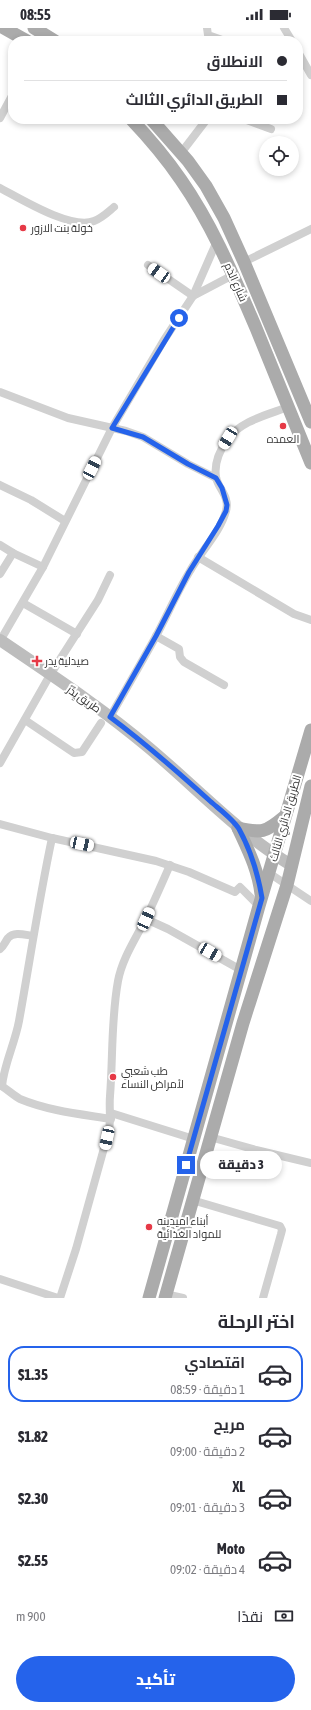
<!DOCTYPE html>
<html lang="ar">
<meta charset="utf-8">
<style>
:root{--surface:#fff;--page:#f2f2f3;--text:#2b2b33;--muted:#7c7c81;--line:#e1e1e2;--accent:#2563eb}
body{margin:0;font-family:"Asap Condensed",Cairo,sans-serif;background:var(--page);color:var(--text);direction:rtl;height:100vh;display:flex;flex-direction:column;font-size:15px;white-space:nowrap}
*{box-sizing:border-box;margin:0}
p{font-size:13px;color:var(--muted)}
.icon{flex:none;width:22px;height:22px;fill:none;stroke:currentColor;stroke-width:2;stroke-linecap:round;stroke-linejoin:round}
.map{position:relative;height:1270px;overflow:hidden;direction:ltr}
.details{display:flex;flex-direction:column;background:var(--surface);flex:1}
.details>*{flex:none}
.banner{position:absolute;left:8px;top:8px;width:295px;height:88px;border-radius:16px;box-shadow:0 2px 6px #0003;direction:rtl;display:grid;align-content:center;height:88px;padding:0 16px;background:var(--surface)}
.buttons{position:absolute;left:259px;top:108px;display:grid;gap:8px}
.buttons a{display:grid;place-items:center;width:40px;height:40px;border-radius:50%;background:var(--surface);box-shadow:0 2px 6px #0003;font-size:20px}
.end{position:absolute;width:18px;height:18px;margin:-9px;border:5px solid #2563eb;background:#fff;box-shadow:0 0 0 2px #fff}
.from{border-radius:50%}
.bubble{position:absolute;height:28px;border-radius:14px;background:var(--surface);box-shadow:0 2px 6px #0003;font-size:13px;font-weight:800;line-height:28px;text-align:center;direction:rtl}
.car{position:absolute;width:12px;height:24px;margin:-12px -6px;border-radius:5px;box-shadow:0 0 3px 1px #0007;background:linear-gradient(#fff 24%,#345 0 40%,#fff 0 76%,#345 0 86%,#fff 0)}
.banner b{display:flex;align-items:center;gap:14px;height:38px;font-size:15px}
.banner b+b{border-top:1px solid var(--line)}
.banner i{width:10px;height:10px;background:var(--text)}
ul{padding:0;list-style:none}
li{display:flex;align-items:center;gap:12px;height:56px;margin:0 8px 6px;padding:0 8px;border:2px solid transparent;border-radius:16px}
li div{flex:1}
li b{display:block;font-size:15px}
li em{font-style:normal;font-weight:800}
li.on{border-color:var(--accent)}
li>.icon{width:36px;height:36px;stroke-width:1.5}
h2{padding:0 16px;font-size:18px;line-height:48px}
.pay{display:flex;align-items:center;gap:10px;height:44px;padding:0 16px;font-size:15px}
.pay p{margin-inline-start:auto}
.primary-button{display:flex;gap:8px;margin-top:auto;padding:8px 16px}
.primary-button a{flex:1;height:46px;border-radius:24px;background:var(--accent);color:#fff;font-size:16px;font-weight:800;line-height:46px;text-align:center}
.status{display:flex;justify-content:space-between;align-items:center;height:28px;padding:0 20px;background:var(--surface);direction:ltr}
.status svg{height:11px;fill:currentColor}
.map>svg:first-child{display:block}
</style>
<div class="status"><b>08:55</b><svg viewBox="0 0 49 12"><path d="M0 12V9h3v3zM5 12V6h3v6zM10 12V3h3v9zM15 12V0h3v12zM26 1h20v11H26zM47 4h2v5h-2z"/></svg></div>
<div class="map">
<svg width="311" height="1270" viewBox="0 0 311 1270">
<rect width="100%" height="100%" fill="#fff"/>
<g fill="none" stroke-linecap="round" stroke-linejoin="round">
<g stroke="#d0d0d0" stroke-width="8">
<path d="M207 0 208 7 225 13"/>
<path d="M284 0 292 13"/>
<path d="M298 24 311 47"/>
<path d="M0 90 13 66"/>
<path d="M244 91 271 101"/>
<path d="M181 125 207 91"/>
<path d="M0 160C21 171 71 202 94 193 102 190 108 184 114 179"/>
<path d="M244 234 311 201"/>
<path d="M148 237 193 268"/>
<path d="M193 268 233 247"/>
<path d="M0 364 68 390 126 403 143 409 188 436 216 450"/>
<path d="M0 457 31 472 65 493"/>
<path d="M0 517 13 525 43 539"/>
<path d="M198 529 294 586 311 592"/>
<path d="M0 546 13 525"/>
<path d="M23 575 77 606"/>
<path d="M156 608 179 621 180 629 184 634 224 657"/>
<path d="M0 613 43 539 112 400 164 312 193 268 217 213"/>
<path d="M110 689C125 663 140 637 155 610 167 588 177 564 190 543 201 523 220 505 226 483 230 468 218 461 216 449 214 436 220 422 227 412 240 393 267 387 288 379"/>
<path d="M25 692 74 725 82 724 101 695"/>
<path d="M0 735 50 647 98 572 110 547"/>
<path d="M0 796 52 810 156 833 189 844 235 864 240 859 259 878"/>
<path d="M269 845 311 873"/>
<path d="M146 891 168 901 241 942"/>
<path d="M0 921C4 918 5 914 8 910 14 903 25 907 33 908"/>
<path d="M0 1057C7 1061 13 1067 20 1071 49 1083 80 1086 111 1091"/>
<path d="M2 1058C4 1036 15 1015 19 993 30 932 39 871 52 810"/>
<path d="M111 1085 194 1111"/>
<path d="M210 1109 256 1122 311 1135"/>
<path d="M192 1172 280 1198 282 1202 281 1206 263 1270"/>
<path d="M0 1251 58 1270"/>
<path d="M165 1266 183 1270"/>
<path d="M60 1270 76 1221 109 1102C111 1090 109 1079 110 1068 113 1030 111 991 118 953 122 931 135 912 145 892 154 874 162 855 170 837"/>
</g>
<path stroke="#bdbdbd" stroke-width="12" d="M0 612C50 646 102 680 148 719 196 759 238 805 291 837"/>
<g stroke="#ababab" stroke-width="13">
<path d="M4 0 27 13"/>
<path d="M34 0 55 13"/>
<path d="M131 91C149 110 166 130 181 152 213 198 234 249 256 300 274 345 293 390 311 435"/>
<path d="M151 91 188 133 206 158 224 190 244 234 311 394"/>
<path d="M238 800C248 822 258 841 261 866"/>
<path d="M238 800C262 805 265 805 284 789"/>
<path d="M149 1270 259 878 311 702"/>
<path d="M165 1270 243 995 287 857 311 758"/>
</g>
</g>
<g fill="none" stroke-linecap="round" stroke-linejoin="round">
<path stroke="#2563eb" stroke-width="5" d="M179 290 112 400 143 409 188 436 216 450 222 460 227 477 226 483 218 498 189 544 156 608 110 689C145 715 178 744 210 773 219 781 233 791 239 801 251 823 258 846 262 870L186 1137"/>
</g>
<g fill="#e63946" stroke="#fff" stroke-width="1.5">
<circle cx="23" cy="200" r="4"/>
<circle cx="283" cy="398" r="4"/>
<path d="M35 627h4v4h4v4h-4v4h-4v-4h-4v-4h4z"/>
<circle cx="113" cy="1049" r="4"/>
<circle cx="149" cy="1199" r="4"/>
</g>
<g text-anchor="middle" stroke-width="4" stroke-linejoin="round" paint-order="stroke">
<g font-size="11" fill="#333" stroke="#fff" text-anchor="start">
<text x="31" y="204">خولة بنت الازور</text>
<text x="283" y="415" text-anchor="middle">العمده</text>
<text x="45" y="637">صيدلية يدر</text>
<text x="121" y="1047">طب شعبي<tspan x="121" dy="13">لأمراض النساء</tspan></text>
<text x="157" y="1197">أبناء اميدينه<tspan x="157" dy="13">للمواد الغذائية</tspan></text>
</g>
<g font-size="11" fill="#333" stroke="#fff">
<text transform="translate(236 254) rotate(66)" y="4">شارع الدَم</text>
<text transform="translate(84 671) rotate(35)" y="4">طريق يِدِّرْ</text>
<text transform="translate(285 790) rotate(-74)" y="4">الطريق الدائري الثالث</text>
</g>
</g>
</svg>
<div class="buttons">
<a><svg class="icon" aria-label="locate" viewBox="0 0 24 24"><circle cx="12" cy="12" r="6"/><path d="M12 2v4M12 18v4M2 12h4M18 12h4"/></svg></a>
</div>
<i class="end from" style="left:179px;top:290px"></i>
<i class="end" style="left:186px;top:1137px"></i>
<div class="bubble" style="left:200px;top:1123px;width:82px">3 دقيقة</div>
<i class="car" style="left:159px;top:245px;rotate:305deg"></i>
<i class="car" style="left:228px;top:410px;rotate:211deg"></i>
<i class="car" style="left:92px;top:440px;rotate:27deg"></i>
<i class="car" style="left:82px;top:816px;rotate:102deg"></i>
<i class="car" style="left:146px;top:891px;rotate:24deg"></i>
<i class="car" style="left:210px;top:924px;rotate:120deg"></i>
<i class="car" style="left:107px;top:1110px;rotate:192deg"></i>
<div class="banner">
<b><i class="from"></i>الانطلاق</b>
<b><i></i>الطريق الدائري الثالث</b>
</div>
</div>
<section class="details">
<h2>اختر الرحلة</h2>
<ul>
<li class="on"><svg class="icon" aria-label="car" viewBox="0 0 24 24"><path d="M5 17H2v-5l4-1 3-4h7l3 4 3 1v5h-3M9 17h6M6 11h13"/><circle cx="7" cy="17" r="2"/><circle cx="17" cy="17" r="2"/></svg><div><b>اقتصادي</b><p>1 دقيقة · 08:59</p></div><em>$1.35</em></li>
<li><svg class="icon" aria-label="car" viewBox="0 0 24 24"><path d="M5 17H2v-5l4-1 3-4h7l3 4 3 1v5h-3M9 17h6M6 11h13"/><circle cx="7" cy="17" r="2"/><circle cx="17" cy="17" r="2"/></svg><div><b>مريح</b><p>2 دقيقة · 09:00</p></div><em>$1.82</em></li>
<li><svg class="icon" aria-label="car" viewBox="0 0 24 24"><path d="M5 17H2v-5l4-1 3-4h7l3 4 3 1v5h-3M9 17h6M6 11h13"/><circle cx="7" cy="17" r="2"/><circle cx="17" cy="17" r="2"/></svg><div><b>XL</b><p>3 دقيقة · 09:01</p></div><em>$2.30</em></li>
<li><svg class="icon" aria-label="car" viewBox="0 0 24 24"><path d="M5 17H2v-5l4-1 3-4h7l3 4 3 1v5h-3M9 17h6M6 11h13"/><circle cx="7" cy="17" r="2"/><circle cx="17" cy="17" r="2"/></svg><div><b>Moto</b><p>4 دقيقة · 09:02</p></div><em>$2.55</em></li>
</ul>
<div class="pay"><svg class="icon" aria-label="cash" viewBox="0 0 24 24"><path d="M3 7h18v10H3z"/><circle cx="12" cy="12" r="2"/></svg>نقدًا<p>900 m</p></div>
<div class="primary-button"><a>تأكيد</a></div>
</section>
